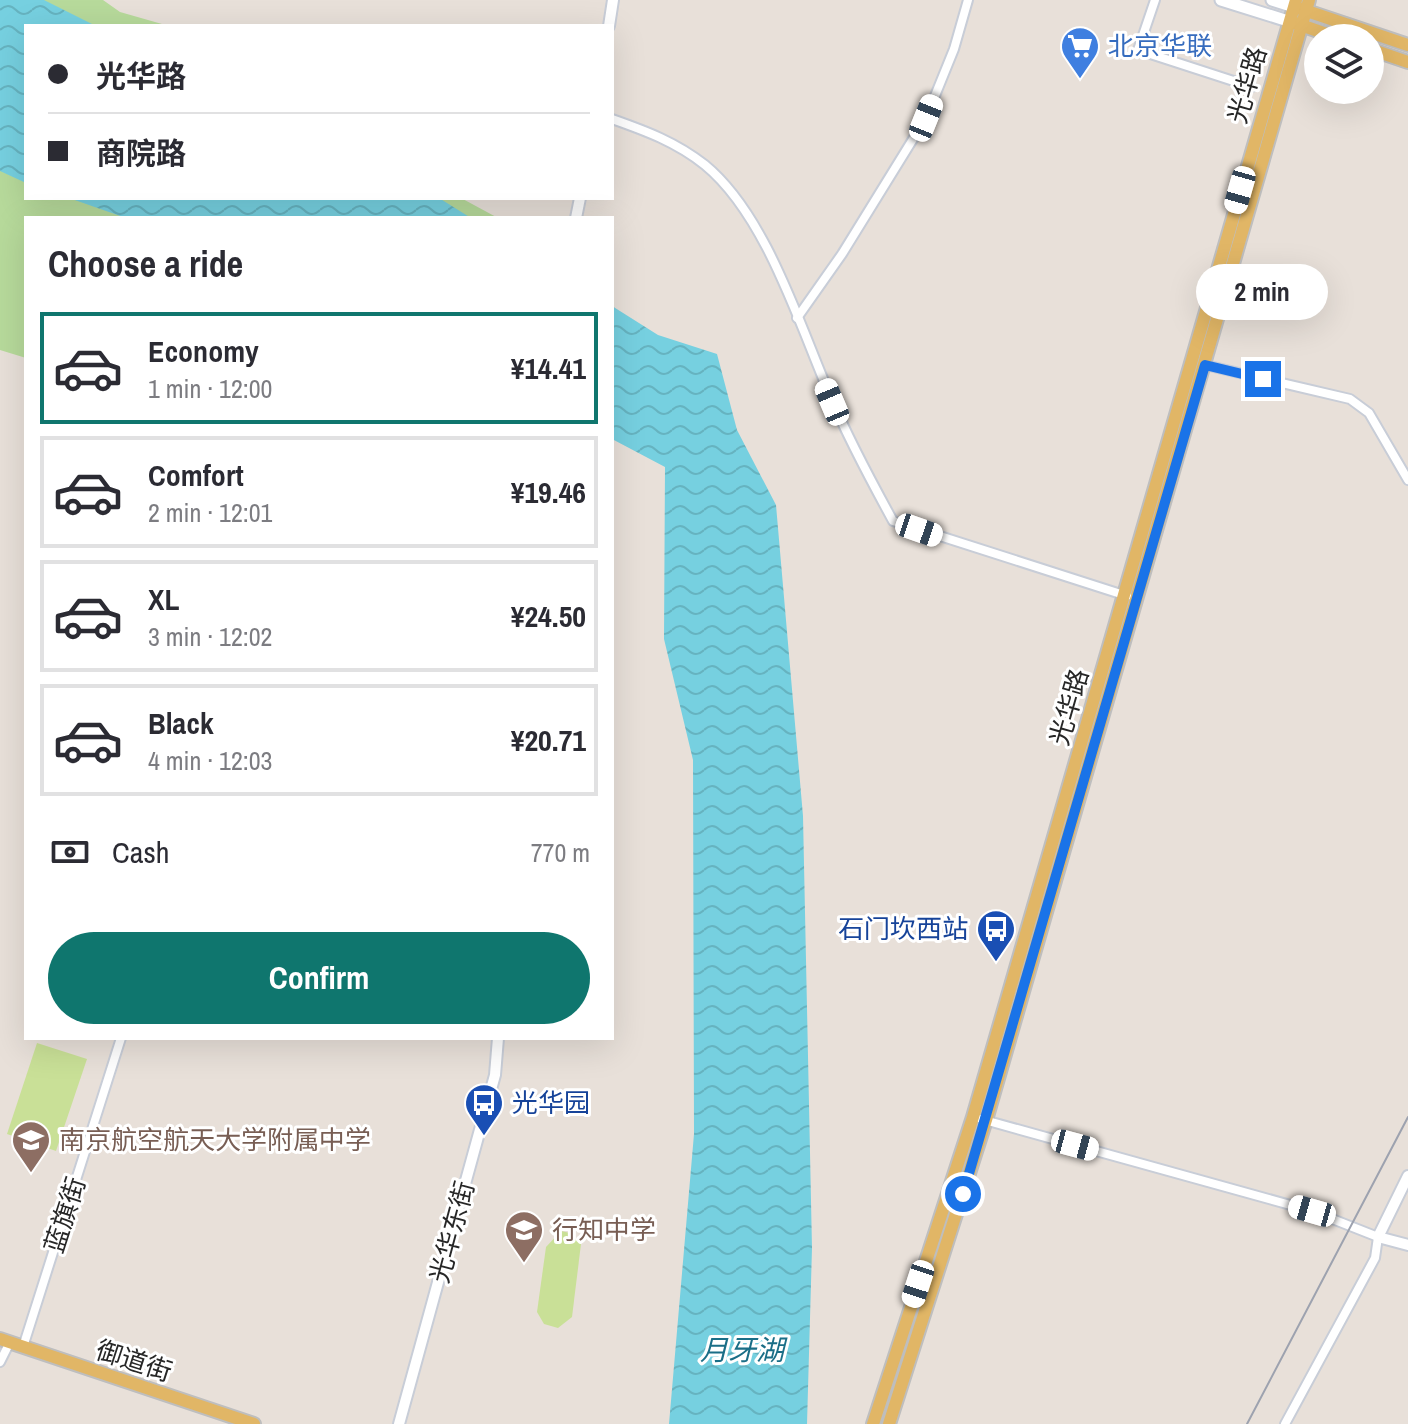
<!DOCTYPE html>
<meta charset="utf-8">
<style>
:root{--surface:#fff;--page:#f7f7f7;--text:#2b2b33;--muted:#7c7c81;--line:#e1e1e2;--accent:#0f766e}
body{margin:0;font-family:"Archivo Narrow","Noto Sans SC",sans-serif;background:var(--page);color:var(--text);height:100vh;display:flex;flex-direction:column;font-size:30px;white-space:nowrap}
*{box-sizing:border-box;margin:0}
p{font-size:26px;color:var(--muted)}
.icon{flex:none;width:44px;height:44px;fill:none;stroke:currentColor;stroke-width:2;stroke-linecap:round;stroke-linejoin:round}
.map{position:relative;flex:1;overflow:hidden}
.side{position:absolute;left:24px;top:216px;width:590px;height:824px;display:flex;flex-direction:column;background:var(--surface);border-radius:0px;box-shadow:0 8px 32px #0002}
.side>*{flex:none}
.top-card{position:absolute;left:24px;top:24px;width:590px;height:176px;border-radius:0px;box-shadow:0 8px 32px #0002;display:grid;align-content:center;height:176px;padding:0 24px;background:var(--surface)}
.buttons{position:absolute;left:1304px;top:24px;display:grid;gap:16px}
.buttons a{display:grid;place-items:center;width:80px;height:80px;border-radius:50%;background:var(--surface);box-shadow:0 8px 32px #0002;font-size:40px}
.end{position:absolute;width:36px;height:36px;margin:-18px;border:10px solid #1a73e8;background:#fff;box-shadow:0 0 0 4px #fff}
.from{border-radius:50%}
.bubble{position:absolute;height:56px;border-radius:28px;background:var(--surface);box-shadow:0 8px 32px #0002;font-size:26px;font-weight:700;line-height:56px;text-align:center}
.car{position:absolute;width:24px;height:48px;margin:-24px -12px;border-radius:10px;box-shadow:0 0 6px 2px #0007;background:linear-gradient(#fff 24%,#345 0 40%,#fff 0 76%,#345 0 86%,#fff 0)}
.top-card b{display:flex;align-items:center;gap:28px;height:76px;font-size:30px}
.top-card b+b{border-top:2px solid var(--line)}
.top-card i{width:20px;height:20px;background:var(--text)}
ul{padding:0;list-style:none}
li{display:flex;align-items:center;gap:24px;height:112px;margin:0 16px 12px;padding:0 8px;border:4px solid var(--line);border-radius:0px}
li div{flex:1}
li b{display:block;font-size:30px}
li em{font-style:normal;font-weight:700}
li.on{border-color:var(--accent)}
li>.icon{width:72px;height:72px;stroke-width:1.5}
h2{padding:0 24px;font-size:36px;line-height:96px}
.pay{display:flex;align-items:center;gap:20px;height:88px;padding:0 24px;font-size:30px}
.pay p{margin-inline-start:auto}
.action{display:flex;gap:16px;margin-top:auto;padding:16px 24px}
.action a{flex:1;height:92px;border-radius:48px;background:var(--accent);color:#fff;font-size:32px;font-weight:700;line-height:92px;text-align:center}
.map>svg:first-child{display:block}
</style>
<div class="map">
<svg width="1408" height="1424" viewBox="0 0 1408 1424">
<defs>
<pattern id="water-waves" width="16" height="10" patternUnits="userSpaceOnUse" patternTransform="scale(2)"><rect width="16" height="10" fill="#76d0e0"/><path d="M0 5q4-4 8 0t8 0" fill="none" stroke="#66b3c0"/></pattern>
</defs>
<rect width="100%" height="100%" fill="#e8e0d9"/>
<path fill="#b7da9b" d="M0 0H103L120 12 169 26H26V198H461L498 218H26V358L0 350Z"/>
<g fill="#c9e097">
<path d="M37 1043 87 1059 56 1151 7 1134Z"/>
<path d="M561 1231 570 1233 581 1244 572 1317 558 1328 544 1324 537 1312 546 1247Z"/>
</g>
<g fill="url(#water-waves)">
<path d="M0 0H44L96 26H26V183L0 171Z"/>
<path d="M69 198H439L471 218H126Z"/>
<path d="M612 306 658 335 717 354 737 430 776 505 803 816 812 1248 807 1424H669L694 1134 693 760 664 639 665 467 612 439Z"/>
</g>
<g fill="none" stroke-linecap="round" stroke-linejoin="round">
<g stroke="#c8cdd7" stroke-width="12">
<g id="minor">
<path d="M1155 0 1138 50 1252 87"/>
<path d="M612 119C646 131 676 142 705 165 767 216 800 327 832 400 850 442 871 481 893 521L1127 596"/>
<path d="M797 318 842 254 926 118 954 49 968 0"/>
<path d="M1205 365 1350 399 1369 413 1408 480"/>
<path d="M981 1119 1312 1211 1378 1237 1375 1258 1285 1424"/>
<path d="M23 1347 121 1038"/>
<path d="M0 1362 10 1342"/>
</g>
</g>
<g stroke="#c8cdd7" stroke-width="14">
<g id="tertiary">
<path d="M609 26 613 0"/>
<path d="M576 218 580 198"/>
<path d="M1408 1176 1378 1237 1408 1245"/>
<path d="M399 1424 495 1075 498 1038"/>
</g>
</g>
<g stroke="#c8cdd7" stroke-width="15">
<g id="secondary">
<path d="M1221 0 1288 21"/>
<path d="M1272 0 1294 7"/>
</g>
</g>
<g stroke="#bebebe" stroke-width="16">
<g id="primary">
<path d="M1301 9 1408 45"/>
<path d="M1295 23 1338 38"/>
<path d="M1370 49 1408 62"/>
<path d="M0 1339 254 1424"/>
<path d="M873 1424 973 1117 1296 0"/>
<path d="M889 1424 986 1120 1309 0"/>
</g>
</g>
<use href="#minor" stroke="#fff" stroke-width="8"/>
<use href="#tertiary" stroke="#fff" stroke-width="10"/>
<use href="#secondary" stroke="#fff" stroke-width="11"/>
<use href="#primary" stroke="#e1b666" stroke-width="12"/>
<path stroke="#9da2af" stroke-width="2" d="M1247 1424 1408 1117"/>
</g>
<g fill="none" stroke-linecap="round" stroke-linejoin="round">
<path stroke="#1a73e8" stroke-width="10" d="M963 1194 1205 365 1263 379"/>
</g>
<defs>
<g id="supermarket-pin" transform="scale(2)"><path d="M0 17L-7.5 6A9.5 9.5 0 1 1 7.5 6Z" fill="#3f7fe0" stroke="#fff"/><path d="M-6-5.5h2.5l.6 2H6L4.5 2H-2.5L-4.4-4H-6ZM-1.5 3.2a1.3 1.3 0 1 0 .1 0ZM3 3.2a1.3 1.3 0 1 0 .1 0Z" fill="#fff"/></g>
<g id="bus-pin" transform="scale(2)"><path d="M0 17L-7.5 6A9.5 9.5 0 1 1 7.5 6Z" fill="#1a4fb4" stroke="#fff"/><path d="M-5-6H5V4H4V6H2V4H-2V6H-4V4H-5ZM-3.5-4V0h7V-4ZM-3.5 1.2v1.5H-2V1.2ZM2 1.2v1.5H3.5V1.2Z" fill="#fff"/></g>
<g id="school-pin" transform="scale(2)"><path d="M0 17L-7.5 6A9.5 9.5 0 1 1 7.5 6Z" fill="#8d6e63" stroke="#fff"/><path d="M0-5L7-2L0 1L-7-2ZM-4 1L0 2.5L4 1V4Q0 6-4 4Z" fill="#fff"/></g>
</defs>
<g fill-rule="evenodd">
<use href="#supermarket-pin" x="1080" y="46"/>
<use href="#bus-pin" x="996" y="929"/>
<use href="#bus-pin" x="484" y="1103"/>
<use href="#school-pin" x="31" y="1140"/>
<use href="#school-pin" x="524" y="1230"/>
</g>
<g text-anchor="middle" stroke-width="6" stroke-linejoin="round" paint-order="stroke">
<g font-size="26" fill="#366cbe" stroke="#fff" text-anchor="start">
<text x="1108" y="55">北京华联</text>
</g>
<g font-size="26" fill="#272727" stroke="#fff">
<text transform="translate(1247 85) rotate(-74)" y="9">光华路</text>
<text transform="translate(1069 707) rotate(-74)" y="9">光华路</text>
<text transform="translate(65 1215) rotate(-72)" y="9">蓝旗街</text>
<text transform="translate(452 1232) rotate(-75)" y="9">光华东街</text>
<text transform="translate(134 1361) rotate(18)" y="9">御道街</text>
</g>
<g font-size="26" fill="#164399" stroke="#fff" text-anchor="end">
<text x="968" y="938">石门坎西站</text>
<text x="512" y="1112" text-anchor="start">光华园</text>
</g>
<g font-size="26" fill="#785e54" stroke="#fff" text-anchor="start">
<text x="59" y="1149">南京航空航天大学附属中学</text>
<text x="552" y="1239">行知中学</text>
</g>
<g font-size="28" font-style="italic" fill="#1a6e87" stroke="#fff">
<text x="742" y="1360">月牙湖</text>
</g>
</g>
</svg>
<div class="buttons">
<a><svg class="icon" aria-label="layers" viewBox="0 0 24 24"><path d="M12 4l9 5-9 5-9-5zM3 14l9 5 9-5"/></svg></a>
</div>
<i class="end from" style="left:963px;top:1194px"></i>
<i class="end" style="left:1263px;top:379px"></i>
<div class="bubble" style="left:1196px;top:264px;width:132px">2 min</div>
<i class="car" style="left:926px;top:118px;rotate:22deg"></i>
<i class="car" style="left:1240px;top:190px;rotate:196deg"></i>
<i class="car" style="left:832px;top:402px;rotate:337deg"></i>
<i class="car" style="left:919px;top:530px;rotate:109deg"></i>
<i class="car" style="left:1075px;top:1145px;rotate:105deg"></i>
<i class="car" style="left:1312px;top:1211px;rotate:286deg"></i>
<i class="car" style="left:918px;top:1284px;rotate:198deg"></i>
<div class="top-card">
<b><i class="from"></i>光华路</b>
<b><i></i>商院路</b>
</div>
<section class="side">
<h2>Choose a ride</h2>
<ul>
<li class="on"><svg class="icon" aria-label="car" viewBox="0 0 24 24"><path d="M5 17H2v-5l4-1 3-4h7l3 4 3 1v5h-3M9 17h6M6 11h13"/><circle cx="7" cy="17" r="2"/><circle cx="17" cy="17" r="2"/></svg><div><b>Economy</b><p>1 min · 12:00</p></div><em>¥14.41</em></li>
<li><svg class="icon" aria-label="car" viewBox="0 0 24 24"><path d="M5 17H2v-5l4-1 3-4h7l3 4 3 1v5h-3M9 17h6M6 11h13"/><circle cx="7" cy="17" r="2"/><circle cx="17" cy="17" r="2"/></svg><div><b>Comfort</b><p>2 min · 12:01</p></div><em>¥19.46</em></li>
<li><svg class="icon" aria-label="car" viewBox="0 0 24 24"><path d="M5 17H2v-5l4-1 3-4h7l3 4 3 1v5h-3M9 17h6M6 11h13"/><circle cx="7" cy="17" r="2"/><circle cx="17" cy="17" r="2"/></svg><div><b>XL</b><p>3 min · 12:02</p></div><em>¥24.50</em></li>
<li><svg class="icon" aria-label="car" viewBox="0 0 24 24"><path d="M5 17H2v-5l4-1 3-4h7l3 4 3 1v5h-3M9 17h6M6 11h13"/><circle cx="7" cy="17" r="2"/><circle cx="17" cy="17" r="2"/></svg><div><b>Black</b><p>4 min · 12:03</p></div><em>¥20.71</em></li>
</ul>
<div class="pay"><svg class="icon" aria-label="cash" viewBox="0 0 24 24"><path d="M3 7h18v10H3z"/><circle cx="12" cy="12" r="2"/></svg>Cash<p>770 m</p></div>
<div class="action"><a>Confirm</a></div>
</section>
</div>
